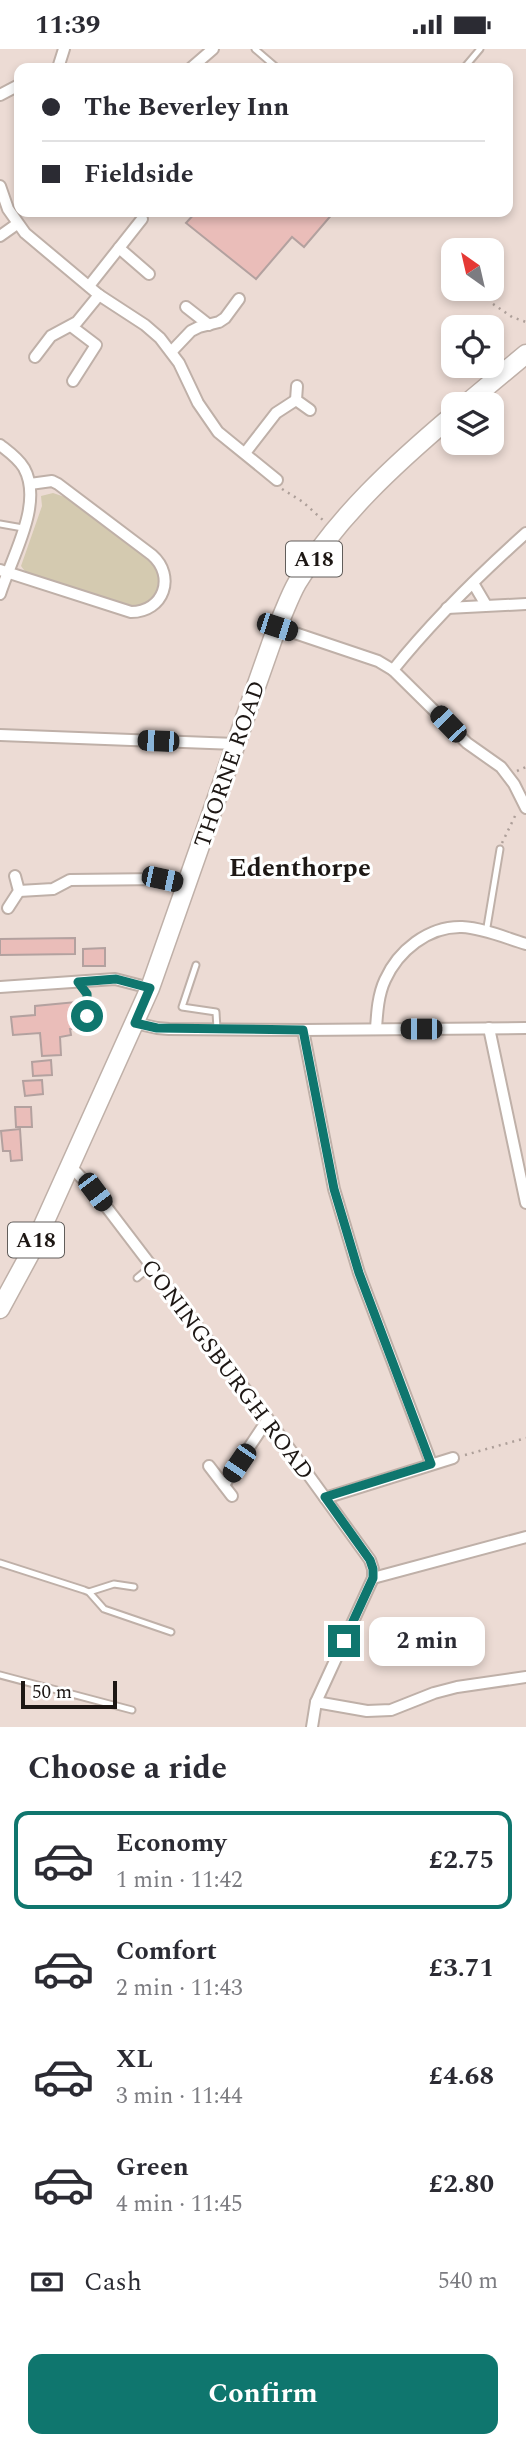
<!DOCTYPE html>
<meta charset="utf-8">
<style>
:root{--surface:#fff;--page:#f7f7f7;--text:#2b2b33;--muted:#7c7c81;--line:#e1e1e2;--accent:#0f766e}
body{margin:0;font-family:Spectral,serif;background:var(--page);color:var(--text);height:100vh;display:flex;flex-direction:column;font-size:26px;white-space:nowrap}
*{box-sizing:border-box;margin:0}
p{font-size:23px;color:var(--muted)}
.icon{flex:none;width:38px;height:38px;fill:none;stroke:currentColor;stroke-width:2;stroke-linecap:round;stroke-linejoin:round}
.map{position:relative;height:1678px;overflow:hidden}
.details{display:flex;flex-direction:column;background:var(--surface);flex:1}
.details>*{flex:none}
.hud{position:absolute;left:14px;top:14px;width:499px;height:154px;border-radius:14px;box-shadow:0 4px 10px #0003;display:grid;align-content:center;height:154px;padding:0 28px;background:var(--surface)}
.needle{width:46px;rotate:326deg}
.fabs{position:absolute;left:441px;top:189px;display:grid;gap:14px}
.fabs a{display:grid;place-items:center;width:63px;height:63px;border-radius:14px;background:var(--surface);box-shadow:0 4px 10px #0003;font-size:35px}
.scale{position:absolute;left:21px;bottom:18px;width:96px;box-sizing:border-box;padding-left:7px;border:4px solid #1d1714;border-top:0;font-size:19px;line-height:24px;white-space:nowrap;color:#1d1714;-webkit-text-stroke:5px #fff;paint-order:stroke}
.end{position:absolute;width:32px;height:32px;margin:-16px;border:9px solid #0f766e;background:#fff;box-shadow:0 0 0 4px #fff}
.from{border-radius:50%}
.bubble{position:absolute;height:49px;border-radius:14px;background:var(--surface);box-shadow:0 4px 10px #0003;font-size:23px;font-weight:700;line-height:49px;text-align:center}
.car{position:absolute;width:21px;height:42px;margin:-21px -10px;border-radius:9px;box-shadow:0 0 5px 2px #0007;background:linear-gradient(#222 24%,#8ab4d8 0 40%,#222 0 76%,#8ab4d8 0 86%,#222 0)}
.hud b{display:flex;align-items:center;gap:24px;height:66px;font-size:26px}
.hud b+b{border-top:2px solid var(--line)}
.hud i{width:18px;height:18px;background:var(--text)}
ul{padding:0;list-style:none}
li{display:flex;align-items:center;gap:21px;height:98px;margin:0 14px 10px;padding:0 14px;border:4px solid transparent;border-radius:14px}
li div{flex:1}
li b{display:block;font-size:26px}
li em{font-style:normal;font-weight:700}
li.on{border-color:var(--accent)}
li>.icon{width:63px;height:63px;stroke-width:1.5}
h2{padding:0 28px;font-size:32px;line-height:84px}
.pay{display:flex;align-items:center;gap:18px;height:77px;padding:0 28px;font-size:26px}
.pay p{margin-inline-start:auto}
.primary-button{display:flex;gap:14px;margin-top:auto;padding:14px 28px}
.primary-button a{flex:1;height:80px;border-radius:14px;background:var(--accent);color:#fff;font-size:28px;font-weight:700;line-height:80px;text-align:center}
.status{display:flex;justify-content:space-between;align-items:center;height:49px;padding:0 35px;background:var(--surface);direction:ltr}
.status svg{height:19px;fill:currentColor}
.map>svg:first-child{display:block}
</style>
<div class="status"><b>11:39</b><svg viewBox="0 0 49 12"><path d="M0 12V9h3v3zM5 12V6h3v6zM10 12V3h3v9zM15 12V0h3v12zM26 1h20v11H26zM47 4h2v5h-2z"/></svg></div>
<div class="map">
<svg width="526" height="1678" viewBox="0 0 526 1678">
<rect width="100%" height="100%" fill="#ecdbd4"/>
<path fill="#d4cab0" d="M53 444 68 449 153 515C166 539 159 550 135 559L27 525 21 517 42 457 41 447Z"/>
<g fill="#eabdb9" stroke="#b3a19f" stroke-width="2">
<path d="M196 163H334L304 198 292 188 256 230 186 174Z"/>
<path d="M75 889V905L0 906V890Z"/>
<path d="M105 899V917H83V900Z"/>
<path d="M76 953 78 980H70L71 986 60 988 61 1006 42 1007 40 984 13 986 11 968 35 966V957Z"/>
<path d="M51 1011 52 1026 33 1027 32 1013Z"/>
<path d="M42 1031 43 1045 25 1047 23 1032Z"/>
<path d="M15 1058H31L32 1078H16Z"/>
<path d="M20 1080 22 1111 11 1112 10 1102H3L1 1082Z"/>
</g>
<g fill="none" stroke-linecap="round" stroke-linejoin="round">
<g stroke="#bfb0a8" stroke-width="9">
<g id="service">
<path d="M255 0 277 19"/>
<path d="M464 19 480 0"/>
<path d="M0 475 23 479"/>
<path d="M486 884 500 800"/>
<path d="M196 916 182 958 216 963 217 980"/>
<path d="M78 933 87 945V967"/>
<path d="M137 1229 150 1218"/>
<path d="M0 1514 84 1541 89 1543 104 1560 171 1583"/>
<path d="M89 1543 114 1535 134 1538"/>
<path d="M0 1626 132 1661"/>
</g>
</g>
<g stroke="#bfb0a8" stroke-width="14">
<g id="minor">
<path d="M58 19 64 0"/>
<path d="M191 19 213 0"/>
<path d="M0 46 19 36"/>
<path d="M0 137 8 160 25 184 99 246 145 276 160 289 179 314 198 354 218 383 277 431"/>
<path d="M0 187 17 175"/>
<path d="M119 199 149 225"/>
<path d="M89 237 142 170"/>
<path d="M186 258 209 276"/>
<path d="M71 277 96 296 73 332"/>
<path d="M172 302 191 282 199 278 219 273 225 269 239 250"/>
<path d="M35 308 51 287 77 273 99 246"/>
<path d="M297 337 296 351 310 361"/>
<path d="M0 396C9 403 18 409 24 419 44 455 11 509 0 545"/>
<path d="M245 404 276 364 296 351"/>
<path d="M0 521 131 563C164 563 176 527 152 506L58 435 52 432 30 435"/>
<path d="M473 534 486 556"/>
<path d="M447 559 526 555"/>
<path d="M277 578 378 612 393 621 467 694 501 718 514 735 526 759"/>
<path d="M393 621C433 571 478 527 526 484"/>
<path d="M0 686 236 695"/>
<path d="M19 842 53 840 70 831 162 830 186 835"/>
<path d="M8 859 19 842 15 827"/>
<path d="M0 938 115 930 150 939"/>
<path d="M135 974 157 979 169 980 303 981 526 979"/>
<path d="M489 979 526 1154"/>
<path d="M376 980C377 964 378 946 385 931 398 902 428 877 462 878 483 879 506 889 526 895"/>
<path d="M303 981 334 1140 359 1224 431 1414"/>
<path d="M69 1120 76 1123 95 1143 268 1370 370 1511 373 1520V1529L316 1653 312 1678"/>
<path d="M209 1417 232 1447"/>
<path d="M224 1436 268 1370"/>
<path d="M325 1449 453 1409"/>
<path d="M373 1529 526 1488"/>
<path d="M316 1653 367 1662 391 1661 434 1644 457 1638 526 1628"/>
</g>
</g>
<g stroke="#bfb0a8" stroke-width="21">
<g id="primary">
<path d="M466 355 526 305"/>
<path d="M0 1260 32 1201 150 939 277 578C284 564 289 548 297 534 336 469 395 415 453 366"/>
</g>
</g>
<g stroke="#ad9f99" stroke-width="2.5" stroke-dasharray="2 5" stroke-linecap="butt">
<path d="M493 255 512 268 526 273"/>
<path d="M282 440 303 453 324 472"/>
<path d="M517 722 526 718"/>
<path d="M502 794 516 765"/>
<path d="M465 1406 526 1389"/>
</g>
<use href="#service" stroke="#fff" stroke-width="5"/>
<use href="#minor" stroke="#fff" stroke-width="10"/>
<use href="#primary" stroke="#fff" stroke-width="18"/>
</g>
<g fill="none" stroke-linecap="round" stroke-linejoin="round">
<path stroke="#0f766e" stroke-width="9" d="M87 967V945L78 933 116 930 150 939 135 974 157 979 303 981 334 1140 359 1224 431 1415 325 1448 370 1511 373 1520V1529L344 1592"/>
</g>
<g text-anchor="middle" stroke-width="6" stroke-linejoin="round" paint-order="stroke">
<g fill="#fff" stroke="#615d5a" stroke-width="2">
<rect x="286" y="492.5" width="56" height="35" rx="5"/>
<rect x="8" y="1173.5" width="56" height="35" rx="5"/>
</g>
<g font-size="21" font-weight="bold" fill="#1d1714">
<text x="314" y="517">A18</text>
<text x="36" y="1198">A18</text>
</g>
<g font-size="23" fill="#1d1714" stroke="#fff">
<text transform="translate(229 715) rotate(-71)" y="8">THORNE ROAD</text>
<text transform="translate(228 1320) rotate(53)" y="8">CONINGSBURGH ROAD</text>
</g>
<g font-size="26" font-weight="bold" fill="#1d1714" stroke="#fff">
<text x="300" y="827">Edenthorpe</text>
</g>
</g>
</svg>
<div class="fabs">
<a><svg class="needle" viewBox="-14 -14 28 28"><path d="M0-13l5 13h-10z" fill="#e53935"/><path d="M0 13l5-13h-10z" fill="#7c7c81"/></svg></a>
<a><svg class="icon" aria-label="locate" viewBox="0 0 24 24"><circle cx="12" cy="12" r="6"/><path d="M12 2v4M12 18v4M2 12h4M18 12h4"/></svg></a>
<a><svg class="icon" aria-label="layers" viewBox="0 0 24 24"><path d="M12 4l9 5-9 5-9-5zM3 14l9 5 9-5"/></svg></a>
</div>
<div class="scale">50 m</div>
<i class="end from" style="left:87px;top:967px"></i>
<i class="end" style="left:344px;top:1592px"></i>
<div class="bubble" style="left:369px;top:1568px;width:116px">2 min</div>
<i class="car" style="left:277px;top:578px;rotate:108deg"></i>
<i class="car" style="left:448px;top:675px;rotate:316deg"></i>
<i class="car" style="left:158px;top:692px;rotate:272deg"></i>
<i class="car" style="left:162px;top:830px;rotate:102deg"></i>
<i class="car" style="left:421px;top:980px;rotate:270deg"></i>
<i class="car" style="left:95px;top:1143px;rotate:143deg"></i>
<i class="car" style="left:239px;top:1414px;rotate:214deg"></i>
<div class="hud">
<b><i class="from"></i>The Beverley Inn</b>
<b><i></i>Fieldside</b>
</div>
</div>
<section class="details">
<h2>Choose a ride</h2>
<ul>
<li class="on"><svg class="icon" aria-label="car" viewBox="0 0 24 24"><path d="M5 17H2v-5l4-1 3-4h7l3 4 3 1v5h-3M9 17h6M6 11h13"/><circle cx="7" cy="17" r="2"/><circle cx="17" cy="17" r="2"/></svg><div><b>Economy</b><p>1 min · 11:42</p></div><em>£2.75</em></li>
<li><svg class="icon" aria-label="car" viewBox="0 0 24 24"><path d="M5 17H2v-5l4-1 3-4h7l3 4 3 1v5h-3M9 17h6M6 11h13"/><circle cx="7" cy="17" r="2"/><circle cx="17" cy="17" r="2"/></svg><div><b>Comfort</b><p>2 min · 11:43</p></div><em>£3.71</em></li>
<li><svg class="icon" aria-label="car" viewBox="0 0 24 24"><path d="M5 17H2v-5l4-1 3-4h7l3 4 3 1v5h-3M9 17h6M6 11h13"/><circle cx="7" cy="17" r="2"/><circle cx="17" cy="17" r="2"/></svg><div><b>XL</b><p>3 min · 11:44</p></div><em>£4.68</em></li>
<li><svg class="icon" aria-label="car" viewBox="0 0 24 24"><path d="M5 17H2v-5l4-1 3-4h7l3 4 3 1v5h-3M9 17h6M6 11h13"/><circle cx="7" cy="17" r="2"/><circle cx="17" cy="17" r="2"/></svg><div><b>Green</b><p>4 min · 11:45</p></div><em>£2.80</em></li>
</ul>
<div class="pay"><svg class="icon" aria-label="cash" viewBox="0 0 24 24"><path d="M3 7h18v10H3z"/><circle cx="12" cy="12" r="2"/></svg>Cash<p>540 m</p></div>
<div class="primary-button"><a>Confirm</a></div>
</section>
